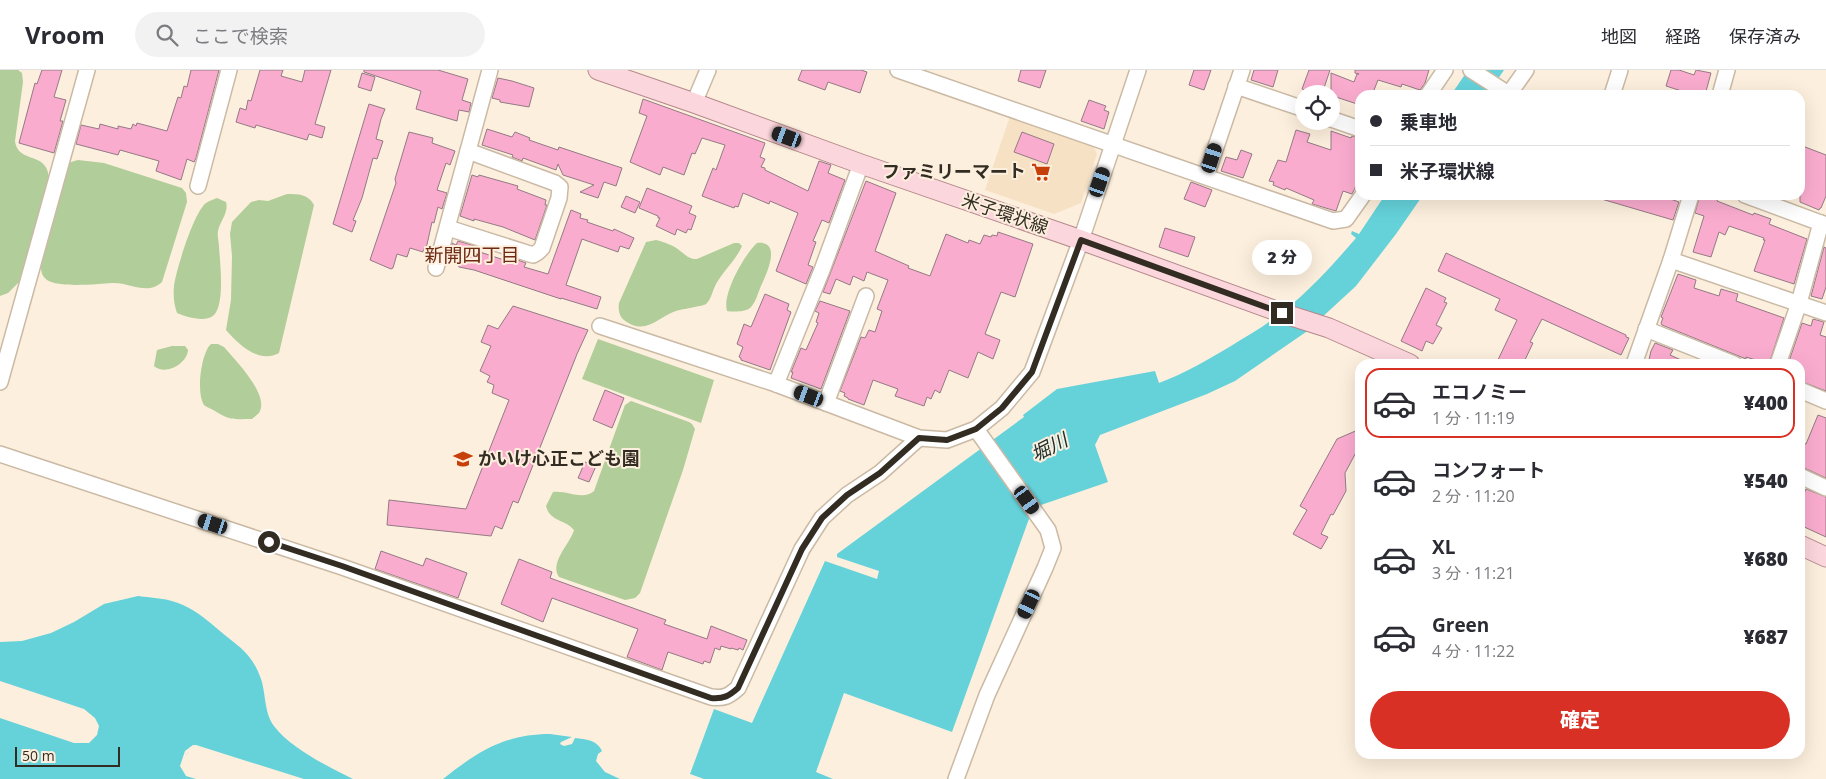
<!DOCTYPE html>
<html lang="ja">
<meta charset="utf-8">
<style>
:root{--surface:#fff;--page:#f2f2f3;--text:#2b2b33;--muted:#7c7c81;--line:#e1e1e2;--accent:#d93025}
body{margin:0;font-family:"Open Sans","Noto Sans JP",sans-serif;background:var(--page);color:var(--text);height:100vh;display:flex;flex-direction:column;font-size:19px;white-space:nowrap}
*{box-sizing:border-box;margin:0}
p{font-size:16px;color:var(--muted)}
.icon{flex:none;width:28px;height:28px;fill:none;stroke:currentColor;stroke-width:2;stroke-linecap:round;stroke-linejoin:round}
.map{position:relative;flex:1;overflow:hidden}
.details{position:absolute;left:1355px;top:289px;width:450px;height:400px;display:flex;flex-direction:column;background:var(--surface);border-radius:15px;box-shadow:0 5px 20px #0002}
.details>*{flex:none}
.banner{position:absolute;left:1355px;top:20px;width:450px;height:110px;border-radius:15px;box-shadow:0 5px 20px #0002;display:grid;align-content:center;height:110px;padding:0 15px;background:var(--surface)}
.tools{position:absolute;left:1295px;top:15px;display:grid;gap:10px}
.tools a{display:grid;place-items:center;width:45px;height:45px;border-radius:50%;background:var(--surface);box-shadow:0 5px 20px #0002;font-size:25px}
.scale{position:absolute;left:15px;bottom:12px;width:105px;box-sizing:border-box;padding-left:5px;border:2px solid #322c23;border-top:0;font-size:14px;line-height:18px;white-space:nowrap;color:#322c23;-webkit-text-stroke:4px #fdefdd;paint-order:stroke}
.end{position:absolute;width:22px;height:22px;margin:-11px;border:6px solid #322c23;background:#fff;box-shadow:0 0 0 2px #fff}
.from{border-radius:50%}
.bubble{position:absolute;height:35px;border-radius:18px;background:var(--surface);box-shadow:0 5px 20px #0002;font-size:16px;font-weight:800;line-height:35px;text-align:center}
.car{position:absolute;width:15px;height:30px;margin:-15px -8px;border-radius:6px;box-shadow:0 0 4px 1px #0007;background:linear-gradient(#222 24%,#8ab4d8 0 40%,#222 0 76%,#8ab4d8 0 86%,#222 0)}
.banner b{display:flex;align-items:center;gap:18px;height:48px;font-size:19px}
.banner b+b{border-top:1px solid var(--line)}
.banner i{width:12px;height:12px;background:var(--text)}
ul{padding:9px 0 0;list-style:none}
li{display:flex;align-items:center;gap:15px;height:70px;margin:0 10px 8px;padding:0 5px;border:2px solid transparent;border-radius:15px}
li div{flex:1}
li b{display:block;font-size:19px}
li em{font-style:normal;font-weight:800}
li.active{border-color:var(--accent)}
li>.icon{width:45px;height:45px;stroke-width:1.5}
.action{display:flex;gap:10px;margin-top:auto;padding:10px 15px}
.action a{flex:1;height:58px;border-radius:30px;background:var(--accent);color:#fff;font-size:20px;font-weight:800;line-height:58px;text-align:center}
header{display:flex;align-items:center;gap:30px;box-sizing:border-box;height:70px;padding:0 25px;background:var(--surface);border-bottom:1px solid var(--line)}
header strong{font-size:24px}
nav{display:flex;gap:28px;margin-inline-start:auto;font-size:18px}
.search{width:350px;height:45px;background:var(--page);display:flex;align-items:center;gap:12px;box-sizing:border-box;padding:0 18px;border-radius:28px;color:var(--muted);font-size:19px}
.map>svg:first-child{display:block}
</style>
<header>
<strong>Vroom</strong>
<div class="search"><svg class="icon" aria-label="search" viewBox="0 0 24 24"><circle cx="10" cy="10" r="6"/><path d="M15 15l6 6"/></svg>ここで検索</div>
<nav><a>地図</a><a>経路</a><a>保存済み</a></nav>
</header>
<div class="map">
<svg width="1826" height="709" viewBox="0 0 1826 709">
<rect width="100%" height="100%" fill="#fdefdd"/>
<path fill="#f6e1c4" d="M1010 46 1093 75 1097 84 1081 133 1054 144 985 120Z"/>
<g fill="#b1cd99">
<path d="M0 0H18L22 3 23 12 15 71C18 95 49 80 49 110L19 212 8 223 0 226Z"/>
<path d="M78 90 104 93 182 118 186 123 187 132 162 212C147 226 130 212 112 213 98 214 58 218 47 210 43 207 41 203 41 197 41 185 46 172 49 160 54 139 60 118 65 97L71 92Z"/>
<path d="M287 124C299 124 308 124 314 135L279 283C259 294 239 275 226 260L231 230 232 186 230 164 232 152 251 132 259 130 268 131Z"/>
<path d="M217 128 226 132C229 143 220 151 218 161 217 166 219 172 219 177 220 192 225 234 214 245 206 253 186 247 177 243 174 234 173 226 174 216 176 200 194 142 206 133 209 131 214 129 217 128Z"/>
<path d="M656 170C664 172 673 175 679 180 686 185 688 189 697 189L734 173H739L742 176C736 190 724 200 716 214 713 219 711 230 706 234 704 236 682 239 676 241 659 246 646 267 624 250 619 246 618 239 619 233L646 172Z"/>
<path d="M757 173C783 170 766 205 761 216 758 223 755 234 750 238 745 242 733 242 727 241 722 224 744 185 757 173Z"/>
<path d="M598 269 714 310 701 353 582 309Z"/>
<path d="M211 274H218L224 277C235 290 268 323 260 341 259 344 254 347 252 349 233 349 231 351 215 341 212 339 206 337 204 335 196 323 201 283 211 274Z"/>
<path d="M172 276H185L188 280C187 294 165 306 154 296L157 280Z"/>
<path d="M631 331 689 352 692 354 695 359 683 400 640 523 635 528 625 530 559 507C549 493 570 474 574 460 565 449 550 452 546 436L553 422C567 420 583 431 594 421L625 335Z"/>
</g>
<g fill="#65d2da">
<path d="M1468 0H1504L1487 25H1451Z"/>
<path d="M1385 125H1423L1396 164 1356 216 1306 262 1235 311 1207 324 1100 365 1095 375 1108 412 1041 435 1030 446 952 662 844 623 816 702 833 709H704L690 704 714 639 752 653 825 491 877 509 879 501 837 487V484L1024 347 1023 345 1057 319 1155 301 1159 313C1186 303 1207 290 1231 276 1245 267 1260 259 1273 249 1305 226 1331 197 1356 168L1351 164 1352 161 1359 164Z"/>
<path d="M138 526C153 528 168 528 183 535 197 541 208 551 220 561 239 577 252 583 261 609 266 624 264 643 274 656 290 678 329 697 353 709H300L196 676 190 677 181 696 187 705 198 709H0V647L75 672H89L98 659 90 644 0 612V572L22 571 51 563 74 552 104 534Z"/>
<path d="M550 664 572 667 561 672 560 674 564 676 572 674 575 668C586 669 597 670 602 681L598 684 596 691 605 702 620 709H443C477 682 505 664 550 664Z"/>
</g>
<g fill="#fdefdd">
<path d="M0 611 84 639 95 648 99 656 97 665 89 673H74L0 648V645L75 669 88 670 95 659 92 650 82 642 0 615Z"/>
<path d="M193 675H196L304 709H292L194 678 187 683 184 696 188 703 199 707 201 709H196L186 706 180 696 185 681Z"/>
</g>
<g fill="#faaccf" stroke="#937a84">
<path d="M42 0H62L54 27 66 30 60 51H63L54 83 19 73 35 13 37 14Z"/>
<path d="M191 0H219L196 88 194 92 187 89 181 110 156 101 159 91 120 80 118 85 76 74 81 55 99 59 100 54 118 59V56L131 59 133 54 136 56 137 53 167 61 178 27 181 28 184 16 187 17Z"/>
<path d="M260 0H283L281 6 302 12 305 0H331L315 54 325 57 322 68 309 64 307 70 256 55 255 58 236 52 240 38 246 40 248 30 251 31Z"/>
<path d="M364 0H438L468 9 462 30 471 33 469 42 459 40 457 51 416 39 421 21 364 2Z"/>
<path d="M802 0H861L867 2 860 23 828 12 825 20 798 10Z"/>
<path d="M1021 0H1046L1040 18 1018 11Z"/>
<path d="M1194 0H1211L1204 20 1189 15Z"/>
<path d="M1254 0H1278L1273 17 1251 10Z"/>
<path d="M1309 0H1330L1322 24H1317L1302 19Z"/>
<path d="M1355 0H1429L1425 13 1420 20 1402 14 1401 17 1378 10 1372 25H1360V35L1333 26V24H1331V3L1354 12 1357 4H1359L1355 3Z"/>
<path d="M1671 0H1679L1694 5 1696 0 1711 3 1705 25H1694L1666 16Z"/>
<path d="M362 3 375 7 371 21 358 17Z"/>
<path d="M498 8 512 11 534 18 529 37 500 32V30L492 28Z"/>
<path d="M643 29 765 73 760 87 765 89 761 97 765 98V100L808 121 819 91 831 95 828 103 845 110 829 153 822 150 813 171 816 172 808 195 813 197 806 214 776 201 798 143 770 131 769 134 743 123 738 137 735 136 734 138 702 126 713 98 716 100 725 75 702 68 695 84 692 83 684 105 663 97 660 105 630 92 647 46 639 43Z"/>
<path d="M1089 30 1106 36 1104 40 1109 42 1104 59 1081 51Z"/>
<path d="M369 34 385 39 381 49 376 69 383 71 377 89 373 88 362 128 353 150 356 151 352 162 333 154Z"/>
<path d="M487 59 512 67 515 62 530 68 529 70 558 80 559 77 622 98 616 116 604 112 598 128 580 122 594 115 563 105 558 94 556 100 523 88 522 91 512 87 513 85 482 75Z"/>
<path d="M1296 60 1310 64 1307 72 1331 80V61L1351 68 1352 66 1360 68V113L1358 112 1352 124 1343 121 1336 141 1312 134 1314 130 1286 118 1285 120 1273 115 1274 112 1269 111 1278 90 1286 92Z"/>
<path d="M409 62 433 68 432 73 455 81 450 95 446 93 437 120 447 123 442 139 438 137 434 153 432 152 426 179 424 178 423 182 410 178 407 187 397 184 393 198 391 199 370 190 396 113 395 109Z"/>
<path d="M1022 62 1054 74 1047 94 1014 82Z"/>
<path d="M1800 75 1826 85V126L1821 138H1820L1819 140 1800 132Z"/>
<path d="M1241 80 1252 84 1243 108 1221 101 1226 87 1237 90Z"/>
<path d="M472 105 478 107 479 105 518 116 517 119 546 130 545 135H547L535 170 503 157 474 149V151L460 146Z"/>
<path d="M866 111 896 123 875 181 909 196 908 198 930 206 946 164 968 173 969 170 980 174 984 165 991 167 992 165 997 166 998 162 1033 174 1015 227 1001 222 985 264 1000 270 993 289 978 282 968 308 949 300 940 323 935 320 931 329 927 327 924 336 895 326 898 319 873 310 864 335 848 329V328L844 326 845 323 840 321 861 267 865 268 869 260 875 262 882 241 877 239 888 210 867 202 864 211 853 206 850 215 836 209 830 224 823 222Z"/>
<path d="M1191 112 1212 120 1205 137 1184 129Z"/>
<path d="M647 118 692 136 689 143 696 146 691 160 688 159 686 163 677 159 675 165 656 156 660 148H658V146L639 138Z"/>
<path d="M1599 125H1659L1679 132 1673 150 1598 128Z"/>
<path d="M1700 125H1719L1717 131 1753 145 1754 143 1771 149 1769 154 1807 169 1794 214 1754 201 1765 170H1763L1764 168 1729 156 1725 165 1719 162 1711 187 1693 182 1704 146 1695 143Z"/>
<path d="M626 126 640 132 635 143 621 137Z"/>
<path d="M571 140 581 144 580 148 588 150 587 152 613 161 614 159 634 168 629 179 620 176 618 182 582 169 566 215 601 227 597 239 561 228V229L474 200 459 197 451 180 452 173 456 175 458 171 475 176 474 180 504 190V188L515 191V189L526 193 524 197 548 204Z"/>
<path d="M1165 158 1195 167 1188 187 1159 177Z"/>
<path d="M1824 177 1826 178V217L1822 229 1811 226Z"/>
<path d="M1446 183 1626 265V267L1629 268 1621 285 1542 249 1530 272 1533 273 1523 294H1496L1517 250 1495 240 1500 229 1438 201Z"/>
<path d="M1678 204 1696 210 1694 218 1719 226 1721 219 1738 224 1736 231 1784 248 1769 294 1746 287V289L1662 255 1661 253 1663 248 1661 247Z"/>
<path d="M1426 218 1446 228 1444 232 1447 233 1436 255 1442 258 1433 274 1426 271 1422 281 1401 271Z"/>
<path d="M765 224 789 234 787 240 791 242 770 300 741 290V288L739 287 743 277 737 274 744 254 751 257Z"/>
<path d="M820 231 850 241 821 319 791 308 793 302H791L801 278 806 280 818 253 816 252 819 243 815 241Z"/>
<path d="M513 236 588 260 577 284 518 433 513 431 502 459 495 456 491 466 387 455 389 430 466 439 509 330 492 323 494 315 487 312 490 306 480 301 491 276 481 272 488 255 498 259Z"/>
<path d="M1813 249 1824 252 1820 265 1826 267V321L1800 311V294H1788L1802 253 1811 256Z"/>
<path d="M1655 273 1673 280 1670 285 1690 294H1648L1651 281Z"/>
<path d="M605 320 624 328 612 358 593 350Z"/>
<path d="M1818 345 1826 348V408L1800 396V372L1806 374Z"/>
<path d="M1360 359V375L1345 403 1346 421 1333 445 1331 444 1321 464 1328 467 1321 479 1293 464 1307 440 1300 436 1337 369Z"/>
<path d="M585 392 596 396 589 412 578 408Z"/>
<path d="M1806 419 1826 427V467L1800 455V433Z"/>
<path d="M381 481 423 496 426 488 467 503 458 528 375 499Z"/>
<path d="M519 489 552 502 550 508 666 550 664 554 707 569 711 556 747 570 743 580 739 578 738 580 731 578V579L721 576 720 580 715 578 710 593 704 591 703 594 668 582 662 600 627 587 638 559 552 528 543 552 501 534Z"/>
</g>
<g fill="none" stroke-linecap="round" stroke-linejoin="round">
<g stroke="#cabaa5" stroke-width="18">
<g id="minor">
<path d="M898 0 1333 151 1346 149 1363 125"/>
<path d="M1471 0 1510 25"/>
<path d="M1236 16 1304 39"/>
<path d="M1509 24 1526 0"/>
<path d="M1428 25 1445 0"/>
<path d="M1612 25 1620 0"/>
<path d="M1720 25 1727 0"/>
<path d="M694 33 708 0"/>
<path d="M1331 49 1360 59"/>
<path d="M1206 106 1242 0"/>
<path d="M198 116 229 0"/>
<path d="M1745 125 1826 155"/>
<path d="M448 158 533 185 538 182 542 178 559 128 560 117 555 113 468 81"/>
<path d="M1671 190 1826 243"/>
<path d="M436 198 490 0"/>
<path d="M600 256 776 314 919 368 947 370 976 359 1002 338 1032 302 1081 170 1138 0"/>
<path d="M1646 259 1734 294"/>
<path d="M1634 294 1671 190 1691 125"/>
<path d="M1778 294 1799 233 1821 153"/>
<path d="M0 312 87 0"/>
<path d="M776 314 822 200 861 94"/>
<path d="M1800 320 1826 331"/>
<path d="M826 333 866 226"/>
<path d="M0 384 342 497 711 627C724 629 729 626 738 618L802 479 822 448 847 425 880 403 919 368"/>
<path d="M1800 406 1826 418"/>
<path d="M956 709 987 625 1045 498 1053 478 1048 460 976 359"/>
</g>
</g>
<g stroke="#b3888c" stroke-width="21">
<g id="major">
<path d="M598 0 694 33 861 94 1081 170 1282 243 1329 258 1410 294"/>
<path d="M1800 475 1826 487"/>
</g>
</g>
<use href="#minor" stroke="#fff" stroke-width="15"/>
<use href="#major" stroke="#fbd6dc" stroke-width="19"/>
</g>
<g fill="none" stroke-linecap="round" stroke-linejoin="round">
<path stroke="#322c23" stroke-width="6" d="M269 472 342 496 711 628C724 629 729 626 738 618L802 479 822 448 847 425 880 403 919 368 947 370 976 359 1002 338 1032 302 1081 170 1282 243"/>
</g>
<defs>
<g id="supermarket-bare" transform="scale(1.5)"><path d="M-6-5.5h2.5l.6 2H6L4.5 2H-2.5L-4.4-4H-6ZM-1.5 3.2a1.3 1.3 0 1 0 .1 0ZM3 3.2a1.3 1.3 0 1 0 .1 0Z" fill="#c74009" stroke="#fdefdd" stroke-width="2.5" paint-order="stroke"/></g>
<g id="school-bare" transform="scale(1.5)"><path d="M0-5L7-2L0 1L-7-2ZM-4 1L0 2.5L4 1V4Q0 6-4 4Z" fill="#c74009" stroke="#fdefdd" stroke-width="2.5" paint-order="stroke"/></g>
</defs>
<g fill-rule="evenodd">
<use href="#supermarket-bare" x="1041" y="102"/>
<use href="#school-bare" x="463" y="389"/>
</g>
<g text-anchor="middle" stroke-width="4" stroke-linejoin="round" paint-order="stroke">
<g font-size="18" font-weight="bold" fill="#322c23" stroke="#fdefdd" text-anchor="end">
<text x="1026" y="108">ファミリーマート</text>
<text x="478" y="395" text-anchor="start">かいけ心正こども園</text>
</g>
<g font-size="18" fill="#322c23" stroke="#fdefdd">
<text transform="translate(1005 144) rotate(19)" y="6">米子環状線</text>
</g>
<g font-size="19" fill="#6d2b16" stroke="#fdefdd">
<text x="472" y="192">新開四丁目</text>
</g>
<g font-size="19" font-style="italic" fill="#192d2f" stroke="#fdefdd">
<text transform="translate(1049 377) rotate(-27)" y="7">堀川</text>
</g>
</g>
</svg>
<div class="tools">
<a><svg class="icon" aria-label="locate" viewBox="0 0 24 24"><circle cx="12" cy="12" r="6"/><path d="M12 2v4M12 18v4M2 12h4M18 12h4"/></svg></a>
</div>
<div class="scale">50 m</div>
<i class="end from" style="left:269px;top:472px"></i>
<i class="end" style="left:1282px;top:243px"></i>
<div class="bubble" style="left:1252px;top:170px;width:60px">2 分</div>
<i class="car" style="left:787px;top:67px;rotate:290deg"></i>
<i class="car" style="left:1212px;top:88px;rotate:18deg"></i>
<i class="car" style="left:1100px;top:112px;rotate:19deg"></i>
<i class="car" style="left:809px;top:326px;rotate:291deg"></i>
<i class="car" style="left:1027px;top:430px;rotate:144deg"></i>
<i class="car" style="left:213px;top:454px;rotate:288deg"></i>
<i class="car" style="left:1029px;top:534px;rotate:205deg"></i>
<div class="banner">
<b><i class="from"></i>乗車地</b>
<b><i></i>米子環状線</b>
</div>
<section class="details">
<ul>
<li class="active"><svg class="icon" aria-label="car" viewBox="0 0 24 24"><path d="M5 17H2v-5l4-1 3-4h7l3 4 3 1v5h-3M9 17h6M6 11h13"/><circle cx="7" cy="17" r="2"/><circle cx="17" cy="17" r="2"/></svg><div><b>エコノミー</b><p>1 分 · 11:19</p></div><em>¥400</em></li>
<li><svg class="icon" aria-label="car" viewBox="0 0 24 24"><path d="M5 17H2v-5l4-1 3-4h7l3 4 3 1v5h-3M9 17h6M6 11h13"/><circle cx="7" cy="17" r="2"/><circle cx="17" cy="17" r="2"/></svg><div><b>コンフォート</b><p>2 分 · 11:20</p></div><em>¥540</em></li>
<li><svg class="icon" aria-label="car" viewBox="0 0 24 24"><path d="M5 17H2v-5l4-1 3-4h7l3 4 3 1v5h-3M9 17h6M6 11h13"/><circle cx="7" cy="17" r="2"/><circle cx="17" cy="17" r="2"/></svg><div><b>XL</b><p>3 分 · 11:21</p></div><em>¥680</em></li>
<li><svg class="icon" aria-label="car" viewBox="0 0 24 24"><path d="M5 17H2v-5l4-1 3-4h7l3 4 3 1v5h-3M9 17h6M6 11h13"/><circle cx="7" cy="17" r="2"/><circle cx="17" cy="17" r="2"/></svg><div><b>Green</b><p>4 分 · 11:22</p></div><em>¥687</em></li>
</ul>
<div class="action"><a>確定</a></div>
</section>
</div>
